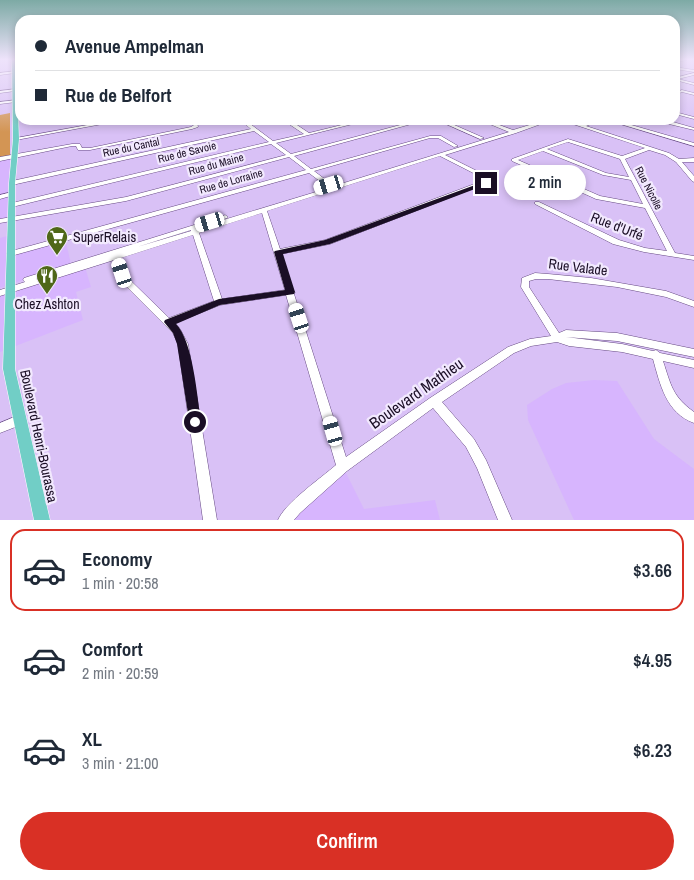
<!DOCTYPE html>
<meta charset="utf-8">
<style>
:root{--surface:#fff;--page:#f2f2f3;--text:#1f2937;--muted:#747a83;--line:#e0e1e3;--accent:#d93025}
body{margin:0;font-family:"Archivo Narrow",sans-serif;background:var(--page);color:var(--text);height:100vh;display:flex;flex-direction:column;font-size:19px;white-space:nowrap}
*{box-sizing:border-box;margin:0}
p{font-size:16px;color:var(--muted)}
.icon{flex:none;width:28px;height:28px;fill:none;stroke:currentColor;stroke-width:2;stroke-linecap:round;stroke-linejoin:round}
.map{position:relative;height:520px;overflow:hidden}
.sheet{display:flex;flex-direction:column;background:var(--surface);flex:1}
.sheet>*{flex:none}
.top-card{position:absolute;left:15px;top:15px;width:665px;height:110px;border-radius:15px;box-shadow:0 2px 8px #0003;display:grid;align-content:center;height:110px;padding:0 20px;background:var(--surface)}
.end{position:absolute;width:22px;height:22px;margin:-11px;border:6px solid #1a0e25;background:#fff;box-shadow:0 0 0 2px #fff}
.from{border-radius:50%}
.bubble{position:absolute;height:35px;border-radius:18px;background:var(--surface);box-shadow:0 2px 8px #0003;font-size:16px;font-weight:600;line-height:35px;text-align:center}
.car{position:absolute;width:15px;height:30px;margin:-15px -8px;border-radius:6px;box-shadow:0 0 4px 1px #0007;background:linear-gradient(#fff 24%,#345 0 40%,#fff 0 76%,#345 0 86%,#fff 0)}
.top-card b{display:flex;align-items:center;gap:18px;height:48px;font-size:19px}
.top-card b+b{border-top:1px solid var(--line)}
.top-card i{width:12px;height:12px;background:var(--text)}
ul{padding:9px 0 0;list-style:none}
li{display:flex;align-items:center;gap:15px;height:82px;margin:0 10px 8px;padding:0 10px;border:2px solid transparent;border-radius:15px}
li div{flex:1}
li b{display:block;font-size:19px}
li em{font-style:normal;font-weight:600}
li.selected{border-color:var(--accent)}
li>.icon{width:45px;height:45px;stroke-width:1.5}
.button{display:flex;gap:10px;margin-top:auto;padding:10px 20px}
.button a{flex:1;height:58px;border-radius:30px;background:var(--accent);color:#fff;font-size:20px;font-weight:600;line-height:58px;text-align:center}
.map>svg:first-child{display:block}
</style>
<div class="map">
<svg width="694" height="520" viewBox="0 0 694 520">
<rect width="100%" height="100%" fill="#d9c1f6"/>
<g fill="#d7b5fe">
<path d="M15 156 12 219 0 221V159Z"/>
<path d="M11 235V253L65 238 71 264 0 288V238Z"/>
<path d="M85 267 91 287 76 292 83 320 0 352V293Z"/>
<path d="M594 380 617 381 654 439 694 469V520H574L528 420 527 405 552 389 566 383Z"/>
<path d="M343 467 364 509 435 500 440 520H285Z"/>
</g>
<path fill="#d39554" d="M10 113V155L0 158V115Z"/>
<g fill="none" stroke-linecap="round" stroke-linejoin="round">
<g stroke="#664a83" stroke-width="1">
<g id="minor">
<path d="M686 59H690L675 63V61Z"/>
<path d="M675 67 694 70V72L675 69Z"/>
<path d="M16 71 15 73 0 75V73Z"/>
<path d="M694 73V75L678 79 694 83V85L675 80V78Z"/>
<path d="M16 89 15 91 0 93V91Z"/>
<path d="M682 90 694 93V95L682 92 675 95V93Z"/>
<path d="M17 100 16 102 0 104V102Z"/>
<path d="M675 112 694 117V119L675 114Z"/>
<path d="M115 120H124L16 140 14 139 16 138Z"/>
<path d="M195 120H200L197 122 198 127 192 129 90 150H78L76 146H72L0 161V157L72 144H80L82 148H90L191 127 194 125 193 122Z"/>
<path d="M240 120H245L273 141 304 134 283 120H288L291 122 304 120 294 123 309 133 362 120H369L276 143 291 154 419 120H426L294 156 311 169 430 136H441L458 146 454 147 438 138H430L314 171 334 186 509 132 480 120H486L513 130 546 120H552L516 133 445 155 487 176 491 181 490 182 330 244 281 254 293 290 295 292 294 294 346 457 430 398 508 347 530 339 551 336 521 287 522 278 535 273 548 274 591 278 666 291 694 301V307L666 297 617 287 548 279H536L529 281V287L559 333 566 330 617 333 694 349V357L617 341 566 337 622 344 653 351 656 350 660 353 694 360V368L663 361C671 385 672 396 694 412V423C666 413 660 384 653 359L622 352 569 346 557 342 531 346 514 353 442 402 474 439 486 460 512 520H498L477 468 466 447 433 408 347 471 300 513 294 520H278C285 503 321 478 336 465L286 295 220 305 175 323 180 329 188 344 217 520H203L178 344 173 333 122 282 114 260 0 296V290L25 282 23 280 24 278 223 216 225 215 228 217 227 218 197 228 329 188 309 173 11 256 7 254 8 252 306 170 289 157 126 201 0 223V219L126 197 286 155 271 144 12 207 9 205 12 203 269 142 254 131 12 185 9 183 12 181 251 129ZM440 156 483 178 485 180 325 240 280 249 267 211ZM262 213 285 290 222 299 199 233ZM191 230V231L137 247ZM193 235 214 301 169 318 129 279 121 258Z"/>
<path d="M437 120H443L484 138 480 139Z"/>
<path d="M561 120C568 120 574 124 581 124 587 125 594 120 601 120L586 126 669 153 679 159 694 158V162H682L694 176V182L692 181 676 162 665 155 649 150 625 159 675 253 694 256V260L644 252 613 244 535 204V202H539L619 240 645 248 667 251 645 208 596 199 512 161V159L568 139 622 156 645 148ZM568 142 620 159 629 177 606 173 547 149ZM543 151 603 175 631 180 643 204 600 196 518 160Z"/>
<path d="M607 120H614L694 143V146Z"/>
<path d="M666 120H670L673 122 694 128V130L669 124Z"/>
<path d="M12 192 14 193V195L0 199V195Z"/>
<path d="M19 415 23 416 25 420 23 424 0 433V423Z"/>
</g>
</g>
<g stroke="#fff" stroke-width="1">
<path id="major" d="M12 59H16L19 139 15 183V369L50 520H34L3 369 9 183 13 139Z"/>
</g>
<use href="#minor" fill="#fff" fill-rule="evenodd"/>
<use href="#major" fill="#71cec6" fill-rule="evenodd"/>
</g>
<linearGradient id="sky" x2="0" y2="1"><stop stop-color="#7daaa5"/><stop offset="0.45" stop-color="#eee3fb"/><stop offset="1" stop-color="#eee3fb" stop-opacity="0"/></linearGradient>
<rect width="694" height="132" fill="url(#sky)"/>
<path fill="#1a0e25" d="M486 181 488 184 330 244 283 254 295 292 294 294 220 305 176 324C193 341 197 396 201 422L199 426 195 428 190 426 177 344 173 333 164 322 165 320 219 299 285 290 274 252 275 251 325 240Z"/>
<defs>
<g id="supermarket-pin" transform="scale(1.125)"><path d="M0 17L-7.5 6A9.5 9.5 0 1 1 7.5 6Z" fill="#4f6718" stroke="#f2e9fe"/><path d="M-6-5.5h2.5l.6 2H6L4.5 2H-2.5L-4.4-4H-6ZM-1.5 3.2a1.3 1.3 0 1 0 .1 0ZM3 3.2a1.3 1.3 0 1 0 .1 0Z" fill="#fff"/></g>
<g id="restaurant-pin" transform="scale(1.125)"><path d="M0 17L-7.5 6A9.5 9.5 0 1 1 7.5 6Z" fill="#4f6718" stroke="#f2e9fe"/><path d="M-5-6h1v4h1v-4h1v4h1v-4h1v5L-1.5 .5V6h-2V.5L-5-1ZM5-6V6H3V1.5H1.5Q1.5-4 5-6Z" fill="#fff"/></g>
</defs>
<g fill-rule="evenodd">
<use href="#supermarket-pin" x="57" y="237"/>
<use href="#restaurant-pin" x="47" y="276"/>
</g>
<g text-anchor="middle" stroke-width="4.5" stroke-linejoin="round" paint-order="stroke">
<g font-size="11" fill="#1a0e25" stroke="#f2e9fe">
<text transform="translate(131 147) rotate(-12)" y="4">Rue du Cantal</text>
<text transform="translate(187 152) rotate(-14)" y="4">Rue de Savoie</text>
<text transform="translate(216 164) rotate(-15)" y="4">Rue du Maine</text>
<text transform="translate(231 181) rotate(-16)" y="4">Rue de Lorraine</text>
<text transform="translate(649 188) rotate(63)" y="4">Rue Nicolle</text>
</g>
<g font-size="14" fill="#1a0e25" stroke="#f2e9fe">
<text transform="translate(617 226) rotate(21)" y="5">Rue d'Urfé</text>
<text transform="translate(578 267) rotate(7)" y="5">Rue Valade</text>
<text transform="translate(39 436) rotate(78)" y="5">Boulevard Henri-Bourassa</text>
</g>
<g font-size="14" fill="#1a0e25" stroke="#f2e9fe" text-anchor="start">
<text x="73" y="242">SuperRelais</text>
<text x="47" y="309" text-anchor="middle">Chez Ashton</text>
</g>
<g font-size="16" fill="#1a0e25" stroke="#f2e9fe">
<text transform="translate(416 393) rotate(-35)" y="6">Boulevard Mathieu</text>
</g>
</g>
</svg>
<i class="end from" style="left:195px;top:422px"></i>
<i class="end" style="left:486px;top:183px"></i>
<div class="bubble" style="left:504px;top:165px;width:82px">2 min</div>
<i class="car" style="left:329px;top:185px;rotate:253deg"></i>
<i class="car" style="left:210px;top:222px;rotate:253deg"></i>
<i class="car" style="left:122px;top:273px;rotate:342deg"></i>
<i class="car" style="left:299px;top:318px;rotate:342deg"></i>
<i class="car" style="left:333px;top:431px;rotate:344deg"></i>
<div class="top-card">
<b><i class="from"></i>Avenue Ampelman</b>
<b><i></i>Rue de Belfort</b>
</div>
</div>
<section class="sheet">
<ul>
<li class="selected"><svg class="icon" aria-label="car" viewBox="0 0 24 24"><path d="M5 17H2v-5l4-1 3-4h7l3 4 3 1v5h-3M9 17h6M6 11h13"/><circle cx="7" cy="17" r="2"/><circle cx="17" cy="17" r="2"/></svg><div><b>Economy</b><p>1 min · 20:58</p></div><em>$3.66</em></li>
<li><svg class="icon" aria-label="car" viewBox="0 0 24 24"><path d="M5 17H2v-5l4-1 3-4h7l3 4 3 1v5h-3M9 17h6M6 11h13"/><circle cx="7" cy="17" r="2"/><circle cx="17" cy="17" r="2"/></svg><div><b>Comfort</b><p>2 min · 20:59</p></div><em>$4.95</em></li>
<li><svg class="icon" aria-label="car" viewBox="0 0 24 24"><path d="M5 17H2v-5l4-1 3-4h7l3 4 3 1v5h-3M9 17h6M6 11h13"/><circle cx="7" cy="17" r="2"/><circle cx="17" cy="17" r="2"/></svg><div><b>XL</b><p>3 min · 21:00</p></div><em>$6.23</em></li>
</ul>
<div class="button"><a>Confirm</a></div>
</section>
